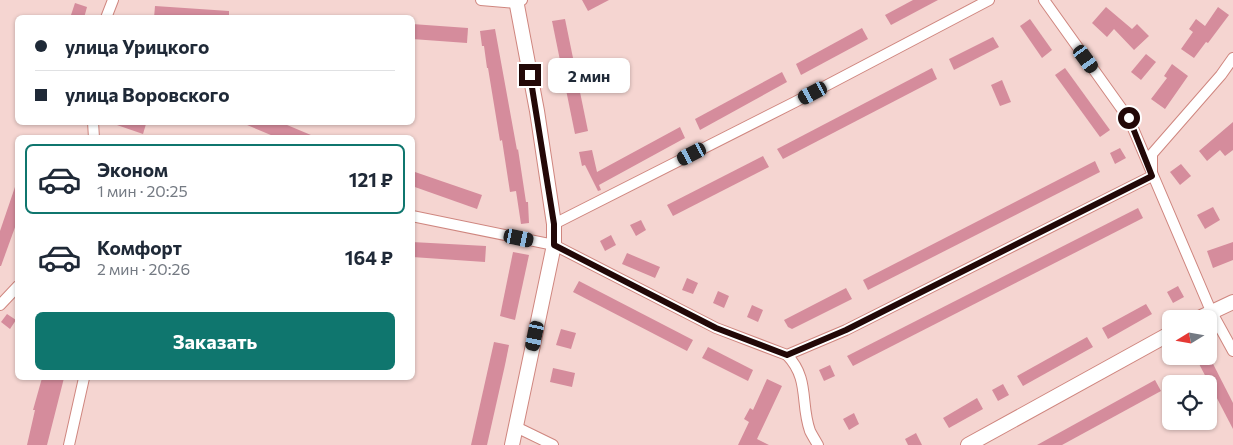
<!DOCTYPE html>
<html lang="ru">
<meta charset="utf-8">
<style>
:root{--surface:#fff;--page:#f2f2f3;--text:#1f2937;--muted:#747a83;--line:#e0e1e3;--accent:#0f766e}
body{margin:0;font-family:Commissioner,sans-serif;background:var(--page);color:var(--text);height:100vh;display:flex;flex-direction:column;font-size:19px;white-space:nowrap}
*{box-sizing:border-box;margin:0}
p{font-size:16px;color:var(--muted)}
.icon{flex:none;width:28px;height:28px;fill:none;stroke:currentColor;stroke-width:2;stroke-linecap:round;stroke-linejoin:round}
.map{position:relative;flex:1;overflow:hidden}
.drawer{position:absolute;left:15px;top:135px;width:400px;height:245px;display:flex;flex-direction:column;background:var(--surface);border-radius:8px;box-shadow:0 1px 4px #0004}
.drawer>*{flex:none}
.banner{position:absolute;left:15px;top:15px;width:400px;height:110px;border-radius:8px;box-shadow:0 1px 4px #0004;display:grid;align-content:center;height:110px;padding:0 20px;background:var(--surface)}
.needle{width:32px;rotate:259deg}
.buttons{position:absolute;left:1162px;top:310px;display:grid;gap:10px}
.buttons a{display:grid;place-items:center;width:55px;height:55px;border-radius:8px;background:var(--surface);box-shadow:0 1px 4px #0004;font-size:25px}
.end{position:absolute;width:22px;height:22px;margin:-11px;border:6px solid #220807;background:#fff;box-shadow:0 0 0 2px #fff}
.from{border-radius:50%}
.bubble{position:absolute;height:35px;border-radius:8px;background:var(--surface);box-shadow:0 1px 4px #0004;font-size:16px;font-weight:700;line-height:35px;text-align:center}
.car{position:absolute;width:15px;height:30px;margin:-15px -8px;border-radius:6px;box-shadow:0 0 4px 1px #0007;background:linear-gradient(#222 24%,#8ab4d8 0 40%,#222 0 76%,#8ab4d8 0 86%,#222 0)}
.banner b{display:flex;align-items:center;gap:18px;height:48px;font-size:19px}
.banner b+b{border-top:1px solid var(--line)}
.banner i{width:12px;height:12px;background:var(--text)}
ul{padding:9px 0 0;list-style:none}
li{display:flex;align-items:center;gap:15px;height:70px;margin:0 10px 8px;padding:0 10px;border:2px solid transparent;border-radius:8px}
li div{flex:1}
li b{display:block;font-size:19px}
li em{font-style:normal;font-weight:700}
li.on{border-color:var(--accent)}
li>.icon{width:45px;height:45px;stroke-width:1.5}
.button{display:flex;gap:10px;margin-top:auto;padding:10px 20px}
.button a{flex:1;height:58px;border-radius:8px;background:var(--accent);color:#fff;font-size:20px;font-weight:700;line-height:58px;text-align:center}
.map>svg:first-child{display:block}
</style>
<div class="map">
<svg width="1233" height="445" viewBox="0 0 1233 445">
<rect width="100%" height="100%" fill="#f5d5d1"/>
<g fill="#d58c9c">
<path d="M582 0H609L588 11Z"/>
<path d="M913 0H938L891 25 885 15Z"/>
<path d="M75 3 87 7 84 18H70Z"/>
<path d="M155 6 229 11V18H154Z"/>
<path d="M1106 7 1132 29 1137 24 1149 36 1134 50 1114 29 1107 37 1092 23Z"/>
<path d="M1218 7 1229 15 1208 43 1206 42 1194 58 1181 49 1193 32 1189 29 1196 19 1205 26Z"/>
<path d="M565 19 588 131 575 134 552 21Z"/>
<path d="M1030 19 1052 50 1042 58 1020 26Z"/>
<path d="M412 24 468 28 467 43 412 39Z"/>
<path d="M862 28 868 39 801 75 796 64Z"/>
<path d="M495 29 517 150 518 149 526 202H528L529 223 521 224 516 191 510 192 502 140 500 141 488 68H487L484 46H482L480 31Z"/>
<path d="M993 37 999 47 954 70 949 59Z"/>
<path d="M1146 54 1156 62 1141 80 1131 72Z"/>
<path d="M1172 64 1188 76 1165 109 1151 99 1167 78 1164 76Z"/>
<path d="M932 68 937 79 783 159 777 149Z"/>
<path d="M1065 68 1110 130 1100 137 1055 75Z"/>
<path d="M782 72 787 82 700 130 695 119Z"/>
<path d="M1002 80 1011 102 1000 106 991 85Z"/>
<path d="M114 122H142L146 124 143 134 114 124Z"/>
<path d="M240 122H280L318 138H278Z"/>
<path d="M1233 122V150L1225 156 1220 150 1207 161 1199 151Z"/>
<path d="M680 127 685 138 599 185 601 190 598 191 585 165 582 166 579 152 592 150 597 172Z"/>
<path d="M1120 148 1126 158 1115 164 1110 153Z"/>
<path d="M763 156 769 167 673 216 667 205Z"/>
<path d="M1095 161 1100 172 868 290 863 280Z"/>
<path d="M1181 164 1191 176 1180 185 1170 172Z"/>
<path d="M415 172 482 195 477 209 412 186V179Z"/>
<path d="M16 184H18V219L1 266H0V231Z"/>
<path d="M1213 207 1220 220 1205 229 1197 215Z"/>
<path d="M1138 208 1143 218 853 366 847 356Z"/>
<path d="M641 220 646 230 636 236 630 225Z"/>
<path d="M611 235 616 245 605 251 600 241Z"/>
<path d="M412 242 486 246 485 262 412 257Z"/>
<path d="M1233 242V260L1213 268 1207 251Z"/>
<path d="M513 252 529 255 515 320 500 316Z"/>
<path d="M627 253 660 267 655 278 622 264Z"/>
<path d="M687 278 698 283 693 294 682 290Z"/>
<path d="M579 281 693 340 687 351 573 292Z"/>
<path d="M1178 286 1184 297 1173 303 1167 292Z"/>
<path d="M846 288 852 299 792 329 788 327 784 320Z"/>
<path d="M718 291 729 296 724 308 713 303Z"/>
<path d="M1146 304 1152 314 1108 339 1102 328Z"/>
<path d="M752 305 763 310 758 322 747 317Z"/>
<path d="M7 314 16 320 10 329 1 322Z"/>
<path d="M561 329 576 333 571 349 556 345Z"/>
<path d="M1087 337 1093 347 1023 386 1017 376Z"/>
<path d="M494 342 509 345 505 365 487 445H471Z"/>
<path d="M708 347 753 370 748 381 702 358Z"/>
<path d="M1204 356H1209L1233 403V429L1197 360Z"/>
<path d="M830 365 835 376 824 381 819 370Z"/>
<path d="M553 368 575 373 572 387 550 382Z"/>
<path d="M42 378H64L47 445H27L35 410H33Z"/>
<path d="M767 379 782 386 757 439 769 445H738L749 422 744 419 750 408 753 410Z"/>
<path d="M1155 380 1161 391 1062 445H1037Z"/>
<path d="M1003 384 1009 395 998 401 992 390Z"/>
<path d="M977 398 983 409 949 428 943 418Z"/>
<path d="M854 413 859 424 849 430 843 419Z"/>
<path d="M916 433 922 445H908L905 439Z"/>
</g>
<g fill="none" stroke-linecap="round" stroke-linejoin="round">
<g stroke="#cf867f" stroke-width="12">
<g id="street">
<path d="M481 0 516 3 522 0"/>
<path d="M1044 0 1129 119 1211 311 1233 351"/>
<path d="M106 18 113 0"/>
<path d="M93 122 94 138"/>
<path d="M412 216 554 245 716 328 787 355 846 330 1152 176V154L1221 75 1233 58"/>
<path d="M554 224 795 102 989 0"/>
<path d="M0 305 18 286"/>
<path d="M787 355C810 379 800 403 810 431 812 435 815 440 818 445"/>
<path d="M516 427 553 445"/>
<path d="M69 445 84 378"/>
</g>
</g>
<g stroke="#cf867f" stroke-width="16">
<g id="secondary">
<path d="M1197 319 1233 302"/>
<path d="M512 445 554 245V224L537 111 516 0"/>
<path d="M968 445 1171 333"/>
</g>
</g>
<use href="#street" stroke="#fff" stroke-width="10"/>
<use href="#secondary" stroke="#fff" stroke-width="14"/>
</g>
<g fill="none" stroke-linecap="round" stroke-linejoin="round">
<path stroke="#220807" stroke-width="6" d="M530 75 554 224V245L716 328 787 355 846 330 1152 176 1129 118"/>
</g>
</svg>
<div class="buttons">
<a><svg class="needle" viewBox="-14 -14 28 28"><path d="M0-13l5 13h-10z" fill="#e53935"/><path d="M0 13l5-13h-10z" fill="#747a83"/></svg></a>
<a><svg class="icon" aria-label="locate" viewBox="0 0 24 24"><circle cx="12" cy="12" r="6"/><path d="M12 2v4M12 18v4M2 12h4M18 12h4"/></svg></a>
</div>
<i class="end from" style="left:1129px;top:118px"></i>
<i class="end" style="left:530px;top:75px"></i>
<div class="bubble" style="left:548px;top:58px;width:82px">2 мин</div>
<i class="car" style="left:1086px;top:59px;rotate:144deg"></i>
<i class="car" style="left:813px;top:93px;rotate:242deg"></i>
<i class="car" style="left:692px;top:154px;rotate:243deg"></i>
<i class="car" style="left:519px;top:238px;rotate:102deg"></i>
<i class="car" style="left:535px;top:336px;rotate:192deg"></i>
<div class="banner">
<b><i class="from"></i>улица Урицкого</b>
<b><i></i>улица Воровского</b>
</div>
<section class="drawer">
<ul>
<li class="on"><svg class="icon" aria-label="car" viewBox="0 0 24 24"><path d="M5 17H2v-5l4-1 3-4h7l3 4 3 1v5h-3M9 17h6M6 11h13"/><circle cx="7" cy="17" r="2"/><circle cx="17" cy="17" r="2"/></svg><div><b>Эконом</b><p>1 мин · 20:25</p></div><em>121 ₽</em></li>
<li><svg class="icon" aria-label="car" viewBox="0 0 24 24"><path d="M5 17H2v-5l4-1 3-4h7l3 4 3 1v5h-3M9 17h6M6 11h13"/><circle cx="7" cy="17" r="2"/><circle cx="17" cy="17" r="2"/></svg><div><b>Комфорт</b><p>2 мин · 20:26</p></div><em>164 ₽</em></li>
</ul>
<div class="button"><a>Заказать</a></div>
</section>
</div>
